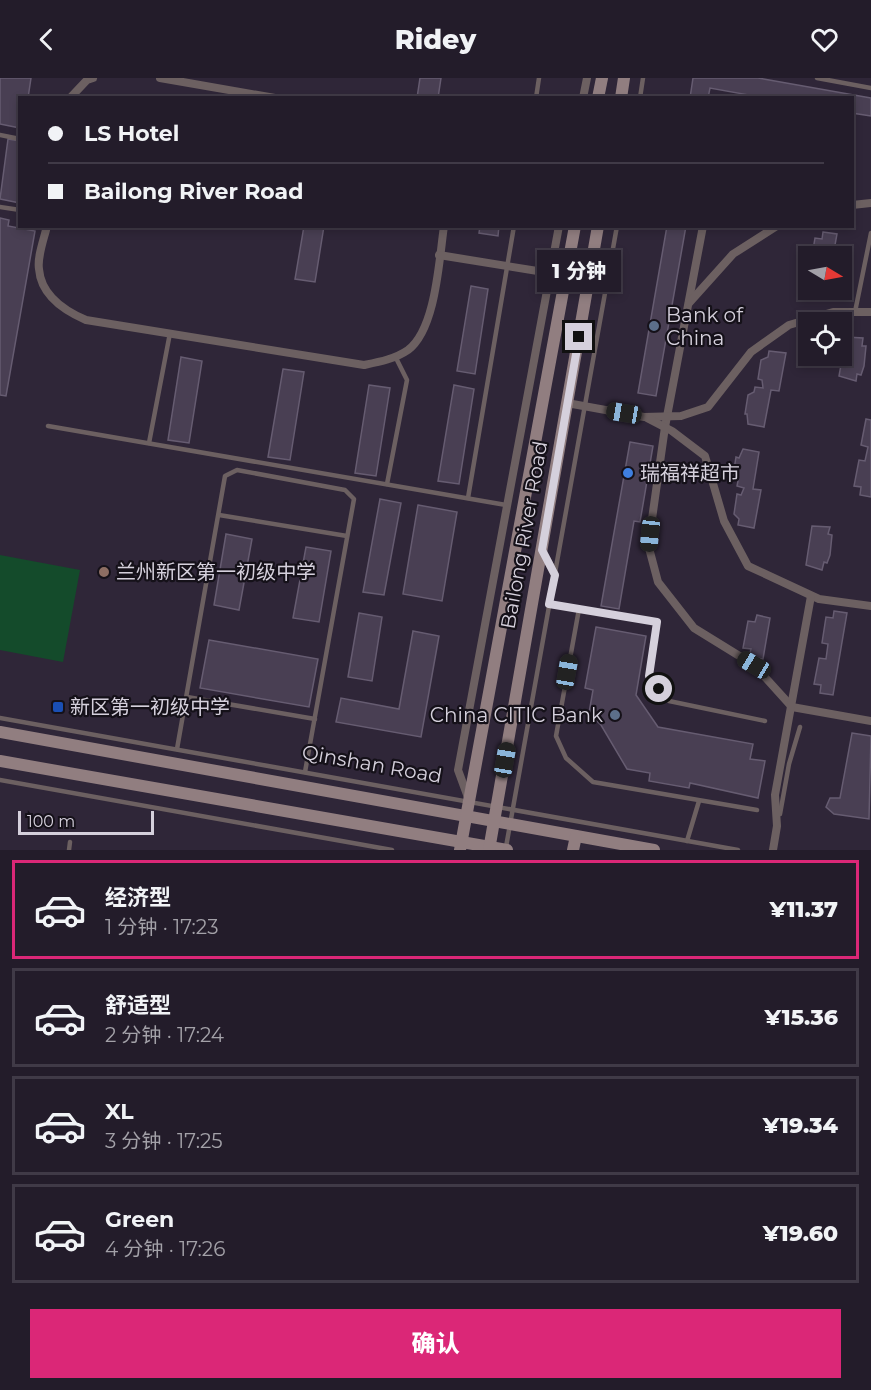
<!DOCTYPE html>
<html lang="zh">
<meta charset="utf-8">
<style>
:root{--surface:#231c2a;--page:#2f2936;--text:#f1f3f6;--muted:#a3a1a8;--line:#403a47;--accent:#db2777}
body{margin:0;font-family:Montserrat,"Noto Sans SC",sans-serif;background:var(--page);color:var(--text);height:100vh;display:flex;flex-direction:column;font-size:22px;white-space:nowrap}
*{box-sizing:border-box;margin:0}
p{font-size:20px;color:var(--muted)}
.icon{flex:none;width:33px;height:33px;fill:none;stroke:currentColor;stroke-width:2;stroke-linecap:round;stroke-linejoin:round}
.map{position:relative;height:772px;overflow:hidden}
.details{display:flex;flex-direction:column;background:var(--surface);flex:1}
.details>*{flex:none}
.hud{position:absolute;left:18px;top:18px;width:836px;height:132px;border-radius:0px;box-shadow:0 3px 9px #0003,0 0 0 2px var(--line);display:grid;align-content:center;height:132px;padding:0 30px;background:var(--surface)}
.needle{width:39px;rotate:100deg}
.controls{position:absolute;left:798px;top:168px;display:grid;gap:12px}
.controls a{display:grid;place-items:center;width:54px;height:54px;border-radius:0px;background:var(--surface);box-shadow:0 3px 9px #0003,0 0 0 2px var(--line);font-size:30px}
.scale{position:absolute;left:18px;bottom:15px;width:136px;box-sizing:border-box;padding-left:6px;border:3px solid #d5d0dc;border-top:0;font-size:16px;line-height:21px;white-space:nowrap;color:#d5d0dc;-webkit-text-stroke:4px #151119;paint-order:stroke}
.end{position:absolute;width:27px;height:27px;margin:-14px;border:8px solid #d5d0dc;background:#111;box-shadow:0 0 0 3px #111}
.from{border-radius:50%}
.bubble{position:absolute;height:42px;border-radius:0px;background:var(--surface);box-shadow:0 3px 9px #0003,0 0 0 2px var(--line);font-size:20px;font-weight:800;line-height:42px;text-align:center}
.car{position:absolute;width:18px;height:36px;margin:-18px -9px;border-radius:8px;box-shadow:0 0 4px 2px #0007;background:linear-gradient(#222 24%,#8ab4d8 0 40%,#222 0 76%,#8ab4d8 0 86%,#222 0)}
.hud b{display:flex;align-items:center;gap:21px;height:57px;font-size:22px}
.hud b+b{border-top:2px solid var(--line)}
.hud i{width:15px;height:15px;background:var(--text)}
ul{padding:10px 0 0;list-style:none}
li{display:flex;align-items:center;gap:18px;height:99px;margin:0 12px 9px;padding:0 18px;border:3px solid var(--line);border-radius:0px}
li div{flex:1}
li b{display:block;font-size:22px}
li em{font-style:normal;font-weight:800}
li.selected{border-color:var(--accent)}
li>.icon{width:54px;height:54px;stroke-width:1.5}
.action{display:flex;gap:12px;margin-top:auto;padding:12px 30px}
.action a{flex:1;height:69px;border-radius:0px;background:var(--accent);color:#fff;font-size:24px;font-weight:800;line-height:69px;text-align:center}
header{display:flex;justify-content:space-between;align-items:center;height:78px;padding:0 30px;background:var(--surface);font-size:27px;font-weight:800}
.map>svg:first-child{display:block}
</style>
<header><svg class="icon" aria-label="back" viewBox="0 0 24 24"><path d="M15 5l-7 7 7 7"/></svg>Ridey<svg class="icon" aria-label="heart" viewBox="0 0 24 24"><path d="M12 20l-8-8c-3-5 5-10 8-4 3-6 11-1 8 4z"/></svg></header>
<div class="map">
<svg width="871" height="772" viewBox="0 0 871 772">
<rect width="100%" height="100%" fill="#2f2638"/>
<path fill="#144b2b" d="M0 477 80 492 63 584 0 572Z"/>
<g fill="#493f53" stroke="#665c71" stroke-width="1.5">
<path d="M0 0H31L28 20H20V50L0 46Z"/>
<path d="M420 0H441L438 20H417Z"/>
<path d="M693 0H758L871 20V38L852 35V20H765L710 10 708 20H690Z"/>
<path d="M8 61 20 63V125L0 121Z"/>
<path d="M0 140 9 142 8 148 35 153 6 318 0 317Z"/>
<path d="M304 148H324L315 204 295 201Z"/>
<path d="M480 148H499L498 158 479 155Z"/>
<path d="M667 148H686L656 318 638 315Z"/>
<path d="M823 154 837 156 833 178H812L815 160 822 161Z"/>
<path d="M471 208 488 211 475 296 457 293Z"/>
<path d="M846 259 863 260 862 268H866L864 288 861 297 857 296 856 303 839 298Z"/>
<path d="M769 273 786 275 779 313 771 312 764 349 748 346 747 336H745L748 317 754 314 755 309 763 310 762 302 758 301 761 282 768 279Z"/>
<path d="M181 279 202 283 189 365 168 362Z"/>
<path d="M283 291 304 294 290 382 268 379Z"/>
<path d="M369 307 390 310 376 398 355 395Z"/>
<path d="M454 307 474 311 459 406 438 403Z"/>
<path d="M866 341 871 342V419L860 417 861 409 854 408 859 382 865 383 868 369 861 367Z"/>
<path d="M630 364 653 368 640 444 634 443 619 531 601 528Z"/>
<path d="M743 371 759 374 753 411 761 412 754 450 738 447 739 441 734 436 737 416 741 417 744 410 737 408 738 403 733 398 736 379 739 380Z"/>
<path d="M380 421 401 425 384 517 363 514Z"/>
<path d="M418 427 457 434 442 523 403 516Z"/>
<path d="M812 448 830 449 828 456 832 457 830 477 827 485 824 484 822 492 806 487Z"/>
<path d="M226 456 252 461 239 532 214 527Z"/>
<path d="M306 469 331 473 319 544 293 540Z"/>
<path d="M834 533 847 535 833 617 820 615 821 607 814 606 819 580 826 581 828 566 822 565 826 539 833 540Z"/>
<path d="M359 535 382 539 372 603 348 599Z"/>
<path d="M757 537 770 540 763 581 749 579 751 571 743 570 748 543 755 544Z"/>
<path d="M596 549 646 558 636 617 658 649 753 666 750 681 765 683 758 720 690 705 689 710 649 703 650 695 627 691 601 647 589 635 593 612 585 610Z"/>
<path d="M413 553 439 558 421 659 336 644 341 620 399 631Z"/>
<path d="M209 562 318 581 309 629 200 610Z"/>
<path d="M852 655 871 658 869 741 834 736 826 729 830 720H840Z"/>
</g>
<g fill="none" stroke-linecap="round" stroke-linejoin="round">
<g stroke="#6c6061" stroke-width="4.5">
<path d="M817 0 871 10"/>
<path d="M536 20 539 0"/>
<path d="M640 20 643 0"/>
<path d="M0 57 20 61"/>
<path d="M0 129 20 132"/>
<path d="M855 234 871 155"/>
<path d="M48 348 506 427"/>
<path d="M149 365 170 255"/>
<path d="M387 406 407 302 395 278"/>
<path d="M468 420 514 148"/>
<path d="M219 437 347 458"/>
<path d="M549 526 657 544 649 598 669 623 765 643"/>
<path d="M579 531 556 658 566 680 593 704 757 732"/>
<path d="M187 619 315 641"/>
<path d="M0 640 738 772"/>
<path d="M177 671 225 398 237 392 345 412 354 421 305 694"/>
<path d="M0 702 392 772"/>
<path d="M780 736 789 686 800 649"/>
<path d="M687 763 699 723"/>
<path d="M506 769 617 148"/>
<path d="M69 772 70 764"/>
</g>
<g stroke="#6c6061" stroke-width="8">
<path d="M160 0 275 20"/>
<path d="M70 20 87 2 93 0"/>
<path d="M583 20 587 0"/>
<path d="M852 127 871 125"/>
<path d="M47 148C44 161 37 179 39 191 41 217 65 233 86 242L364 287C379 284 395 281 408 272 436 251 439 182 444 148"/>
<path d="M703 148 665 349 652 441 649 470 658 504 694 550 754 587 792 629 871 643"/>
<path d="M439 177 550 195"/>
<path d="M689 225 733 176 777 148"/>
<path d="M567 325 644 339 681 338 708 329 751 274 789 247 833 234H871"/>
<path d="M647 340 672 353 705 378 724 443 748 488 819 521 871 528"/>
<path d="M542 472 555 497"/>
<path d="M469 722 458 692 559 148"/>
<path d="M773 772 777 748 775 717 811 518"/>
</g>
<g stroke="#917e80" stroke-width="12">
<path d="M598 20 602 0"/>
<path d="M621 20 624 0"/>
<path d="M0 654 654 772"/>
<path d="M0 683 507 772"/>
<path d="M460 772 575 148"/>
<path d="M489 772 598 148"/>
<path d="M573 772 576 758"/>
</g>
</g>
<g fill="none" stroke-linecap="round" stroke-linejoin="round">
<path stroke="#d5d0dc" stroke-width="8" d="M579 259 542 472 555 497 549 526 657 544 649 598 659 611"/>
</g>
<g fill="#5c6f8a" stroke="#151119" stroke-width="2">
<circle cx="654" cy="248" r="6"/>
<circle cx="615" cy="637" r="6"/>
</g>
<circle fill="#3f7fe0" stroke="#151119" stroke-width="2" cx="628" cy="395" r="6"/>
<circle fill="#8d6e63" stroke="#151119" stroke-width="2" cx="104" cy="494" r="6"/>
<rect fill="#1a4fb4" stroke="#151119" stroke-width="2" x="52" y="623" width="12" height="12" rx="3"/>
<g text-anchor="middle" stroke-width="4.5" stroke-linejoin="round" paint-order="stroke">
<g font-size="20" fill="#d5d0dc" stroke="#151119" text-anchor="start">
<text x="666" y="244">Bank of<tspan x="666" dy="23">China</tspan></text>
<text x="640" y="402">瑞福祥超市</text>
<text x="116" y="501">兰州新区第一初级中学</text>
<text x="70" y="636">新区第一初级中学</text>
<text x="603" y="644" text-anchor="end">China CITIC Bank</text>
</g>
<g font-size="20" fill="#d5d0dc" stroke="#151119">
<text transform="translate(524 457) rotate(-80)" y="7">Bailong River Road</text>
<text transform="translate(372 686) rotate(10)" y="7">Qinshan Road</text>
</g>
</g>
</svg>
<div class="controls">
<a><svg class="needle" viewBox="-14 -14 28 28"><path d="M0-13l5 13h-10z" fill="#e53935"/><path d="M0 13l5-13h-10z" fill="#a3a1a8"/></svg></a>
<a><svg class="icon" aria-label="locate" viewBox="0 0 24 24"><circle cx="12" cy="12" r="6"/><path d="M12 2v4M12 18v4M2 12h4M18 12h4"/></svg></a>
</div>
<div class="scale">100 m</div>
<i class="end from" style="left:659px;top:611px"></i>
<i class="end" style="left:579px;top:259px"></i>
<div class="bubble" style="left:537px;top:172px;width:84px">1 分钟</div>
<i class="car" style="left:624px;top:335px;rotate:280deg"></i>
<i class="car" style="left:650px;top:456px;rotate:186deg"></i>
<i class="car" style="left:754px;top:587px;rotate:301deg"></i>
<i class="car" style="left:567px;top:594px;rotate:10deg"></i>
<i class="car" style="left:505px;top:682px;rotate:10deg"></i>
<div class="hud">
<b><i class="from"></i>LS Hotel</b>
<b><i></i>Bailong River Road</b>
</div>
</div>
<section class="details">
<ul>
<li class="selected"><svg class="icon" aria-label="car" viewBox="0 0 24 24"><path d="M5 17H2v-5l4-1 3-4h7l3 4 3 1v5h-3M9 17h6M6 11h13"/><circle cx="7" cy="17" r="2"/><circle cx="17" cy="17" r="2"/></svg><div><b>经济型</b><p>1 分钟 · 17:23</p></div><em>¥11.37</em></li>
<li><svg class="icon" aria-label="car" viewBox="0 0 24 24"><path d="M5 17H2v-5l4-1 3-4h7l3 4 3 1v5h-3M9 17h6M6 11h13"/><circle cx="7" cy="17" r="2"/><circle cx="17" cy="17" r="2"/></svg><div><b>舒适型</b><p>2 分钟 · 17:24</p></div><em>¥15.36</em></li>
<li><svg class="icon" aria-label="car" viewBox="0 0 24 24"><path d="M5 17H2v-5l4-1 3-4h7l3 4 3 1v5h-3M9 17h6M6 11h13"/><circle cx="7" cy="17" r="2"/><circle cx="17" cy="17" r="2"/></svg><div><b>XL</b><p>3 分钟 · 17:25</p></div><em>¥19.34</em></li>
<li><svg class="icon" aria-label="car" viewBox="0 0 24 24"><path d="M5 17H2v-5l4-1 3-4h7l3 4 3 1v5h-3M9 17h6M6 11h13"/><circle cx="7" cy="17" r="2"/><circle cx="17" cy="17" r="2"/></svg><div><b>Green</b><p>4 分钟 · 17:26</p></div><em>¥19.60</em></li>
</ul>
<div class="action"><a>确认</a></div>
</section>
